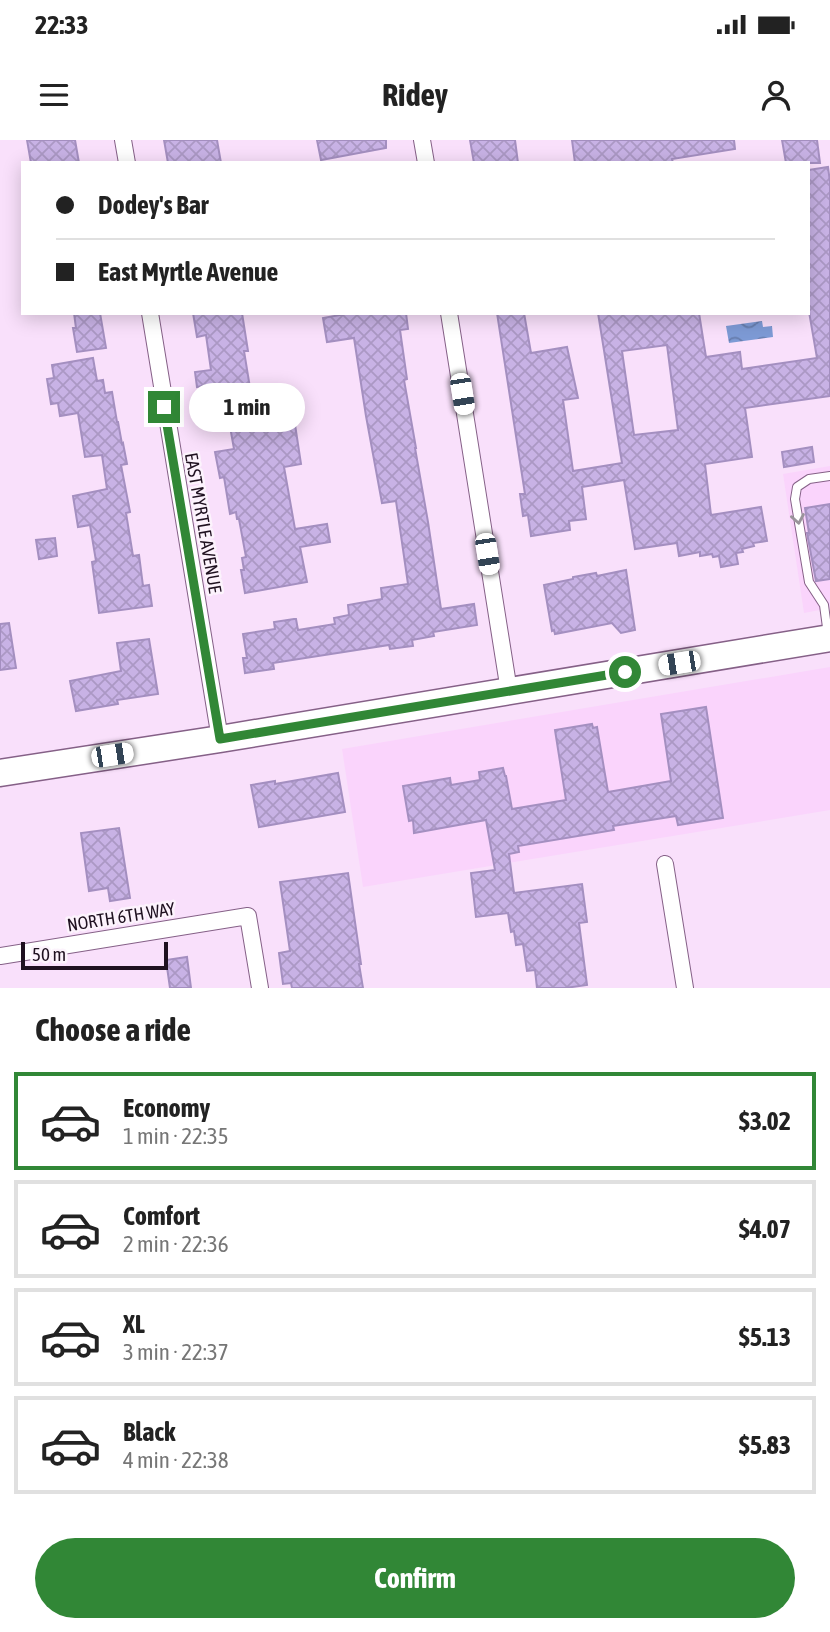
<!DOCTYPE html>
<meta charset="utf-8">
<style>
:root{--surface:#fff;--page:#f2f2f2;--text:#222;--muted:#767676;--line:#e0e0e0;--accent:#318736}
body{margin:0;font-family:"Asap Condensed",sans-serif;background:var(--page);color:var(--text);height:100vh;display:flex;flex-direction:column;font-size:26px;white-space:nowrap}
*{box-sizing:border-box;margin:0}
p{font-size:23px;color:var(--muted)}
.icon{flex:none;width:38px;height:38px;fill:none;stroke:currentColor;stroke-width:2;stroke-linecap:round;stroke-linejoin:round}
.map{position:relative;height:848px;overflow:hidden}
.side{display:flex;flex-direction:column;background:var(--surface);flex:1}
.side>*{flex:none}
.guide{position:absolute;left:21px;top:21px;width:789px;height:154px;border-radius:0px;box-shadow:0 4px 18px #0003;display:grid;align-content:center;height:154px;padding:0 35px;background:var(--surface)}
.scale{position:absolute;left:21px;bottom:18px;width:147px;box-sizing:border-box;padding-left:7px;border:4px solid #1f1120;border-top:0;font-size:19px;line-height:24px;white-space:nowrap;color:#1f1120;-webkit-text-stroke:5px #fcf3fc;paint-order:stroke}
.end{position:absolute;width:32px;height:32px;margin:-16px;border:9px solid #318736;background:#fff;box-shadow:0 0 0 4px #fff}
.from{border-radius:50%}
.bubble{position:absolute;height:49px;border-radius:24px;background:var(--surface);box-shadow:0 4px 18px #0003;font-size:23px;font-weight:700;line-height:49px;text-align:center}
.car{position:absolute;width:21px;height:42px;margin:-21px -10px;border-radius:9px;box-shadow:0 0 5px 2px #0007;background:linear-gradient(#fff 24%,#345 0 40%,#fff 0 76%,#345 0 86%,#fff 0)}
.guide b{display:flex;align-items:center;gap:24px;height:66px;font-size:26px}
.guide b+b{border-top:2px solid var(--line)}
.guide i{width:18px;height:18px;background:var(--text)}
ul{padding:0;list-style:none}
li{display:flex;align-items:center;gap:21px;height:98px;margin:0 14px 10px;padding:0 21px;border:4px solid var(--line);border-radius:0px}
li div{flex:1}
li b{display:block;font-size:26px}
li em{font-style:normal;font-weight:700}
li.current{border-color:var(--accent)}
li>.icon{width:63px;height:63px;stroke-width:1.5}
h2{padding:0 35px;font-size:32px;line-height:84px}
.cta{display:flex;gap:14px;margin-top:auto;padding:14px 35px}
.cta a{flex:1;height:80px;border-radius:42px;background:var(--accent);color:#fff;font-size:28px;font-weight:700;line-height:80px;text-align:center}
.status{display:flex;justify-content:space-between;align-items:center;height:49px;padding:0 35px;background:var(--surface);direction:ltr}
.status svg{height:19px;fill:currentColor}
header{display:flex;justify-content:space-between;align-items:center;height:91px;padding:0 35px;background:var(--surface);font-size:32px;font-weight:700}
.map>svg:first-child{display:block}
</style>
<div class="status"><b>22:33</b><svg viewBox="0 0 49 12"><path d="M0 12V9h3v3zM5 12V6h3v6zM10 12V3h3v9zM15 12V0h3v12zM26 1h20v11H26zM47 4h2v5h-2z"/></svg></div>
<header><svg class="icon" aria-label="menu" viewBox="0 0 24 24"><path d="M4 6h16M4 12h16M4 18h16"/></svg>Ridey<svg class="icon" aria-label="person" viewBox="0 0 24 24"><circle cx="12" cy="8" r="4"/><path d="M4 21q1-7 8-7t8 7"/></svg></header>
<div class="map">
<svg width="830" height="848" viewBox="0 0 830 848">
<defs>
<pattern id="water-waves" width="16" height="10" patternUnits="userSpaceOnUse" patternTransform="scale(1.75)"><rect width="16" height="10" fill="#7d9ad5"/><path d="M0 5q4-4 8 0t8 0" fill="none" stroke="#667cac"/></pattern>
<pattern id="building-cross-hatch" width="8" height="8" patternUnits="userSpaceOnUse" patternTransform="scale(1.75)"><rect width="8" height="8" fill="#c8b2e5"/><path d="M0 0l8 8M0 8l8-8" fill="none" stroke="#ab98c4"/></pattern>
</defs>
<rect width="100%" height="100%" fill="#f9e0fb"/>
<g fill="#fad4fc">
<path d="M830 326V468L804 473 783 334Z"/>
<path d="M830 527V670L363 747 342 609Z"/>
</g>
<path fill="url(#water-waves)" d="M762 181 763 187 772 186 773 197 729 203 726 186Z"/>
<g fill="url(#building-cross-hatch)" stroke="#a48fc0" stroke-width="2" fill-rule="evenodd">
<path d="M27 0H75L79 23H31Z"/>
<path d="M164 0H217L221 23H168Z"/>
<path d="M317 0H386V8L321 20Z"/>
<path d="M470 0H515L518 23H474Z"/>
<path d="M572 0H734L735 9 672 19 673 23H575Z"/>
<path d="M782 0H817L820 23H786Z"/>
<path d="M828 27 830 42V256L745 268 752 317 705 324 711 375 761 367 767 401 753 403 754 406 742 409 743 412 736 413 738 424 721 427 719 416 713 417 712 414 700 416V412L679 416 677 403 635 409 624 340 582 347 586 379 569 381 570 390 531 396 528 375 523 376 520 354H525L497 173H524L531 213 567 207 578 258 563 260 573 331 622 323 598 173H699L706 217 740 212 742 229 817 218 808 166V30ZM667 205 678 290 634 295 622 211Z"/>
<path d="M74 173H100L106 208 77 212 73 188H76Z"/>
<path d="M193 173H242L248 211H244L251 254 243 255 248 285 294 278 301 324 284 327 295 389 327 384 330 402 300 407 307 442 245 453 241 430H244L242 418 246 417 239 379H237L236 372 230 374 224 337 220 338 215 312 234 309 228 275 218 277 216 266 211 267 208 245 197 247 195 232 211 230 206 195 197 197Z"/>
<path d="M351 173H406L408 189 400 190 407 239 404 240 416 308H415L428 382 441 469 474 464 477 485 433 492 434 496 412 500 413 506 390 509 389 505 273 523 274 529 245 533 243 518H247L243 494 275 489 274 482 294 479H296L298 490 335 484 334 478 349 475 348 465 382 459 381 448 408 444 396 361 382 363 366 276 354 198 327 202 323 178Z"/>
<path d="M93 218 97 241 103 240 105 253 112 252 117 282H118L122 304 123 303 127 324 121 325 130 372 126 373 133 416 139 415 143 446 149 445 152 466 99 473 92 422 96 421 90 385 78 387 73 356 107 349 102 315 85 317 78 273 60 276 58 263 51 264 47 239 54 238 52 225Z"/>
<path d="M812 307 814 322 784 327 782 312Z"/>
<path d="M830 364V439L816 441 807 393H809L805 368Z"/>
<path d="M55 398 57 416 39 419 36 400Z"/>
<path d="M626 430 635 490 621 493 612 483 555 494 554 490 552 491 544 445 573 439V437L596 433 597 436Z"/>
<path d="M9 483 16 528 0 530V484Z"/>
<path d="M149 499 158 554 117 560 118 564 76 571 70 541 121 531 117 503Z"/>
<path d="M706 567 723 678 678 685 676 676 613 686 614 690 518 706 519 712 509 714 514 753 582 744 587 782 579 783 587 845 565 848H537L535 830 527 831 523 804 516 805 514 791 511 792 508 773 476 777 471 733 495 730 486 680 414 693 413 680 409 681 403 646 450 638 451 645 480 640 479 632 503 628 505 636H506L512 669 566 660 555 590 592 584 593 588 597 587 608 652 671 641 661 574Z"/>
<path d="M338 633 345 672 259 687 251 645 275 641V644Z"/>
<path d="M119 688 130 758 110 761 108 748 89 751 81 693Z"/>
<path d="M348 733 361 824H359L363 848H292L291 843 283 844 279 813 290 811 280 742Z"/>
<path d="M187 817 191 848H170L166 820Z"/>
</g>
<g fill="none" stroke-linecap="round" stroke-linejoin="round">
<g stroke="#856087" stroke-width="10">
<path id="service" d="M828 495 824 465 809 442 795 359 797 347 809 339 830 336"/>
</g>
<g stroke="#856087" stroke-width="18">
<g id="minor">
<path d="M123 0 127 23"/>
<path d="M422 0 426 23"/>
<path d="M150 173 220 599"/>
<path d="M449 173 509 551"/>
<path d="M665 724 685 848"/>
<path d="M0 816 248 776 260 848"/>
</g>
</g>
<g stroke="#856087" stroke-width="29">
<path id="primary" d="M0 633 220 599 830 498"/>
</g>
<use href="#service" stroke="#fff" stroke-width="8"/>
<use href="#minor" stroke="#fff" stroke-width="16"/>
<use href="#primary" stroke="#fff" stroke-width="26"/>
</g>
<defs><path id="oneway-chevron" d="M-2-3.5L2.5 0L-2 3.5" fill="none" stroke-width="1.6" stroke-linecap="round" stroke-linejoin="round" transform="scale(1.75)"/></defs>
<use stroke="#9a949b" href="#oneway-chevron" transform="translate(798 379) rotate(80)"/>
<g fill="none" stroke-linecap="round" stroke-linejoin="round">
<path stroke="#318736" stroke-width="9" d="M164 267 220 599 625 532"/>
</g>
<g text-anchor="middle" stroke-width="5" stroke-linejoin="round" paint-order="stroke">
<g font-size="18" fill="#1f1120" stroke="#fcf3fc">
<text transform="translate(203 383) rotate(80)" y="6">EAST MYRTLE AVENUE</text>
<text transform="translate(121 777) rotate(-9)" y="6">NORTH 6TH WAY</text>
</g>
</g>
</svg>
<div class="scale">50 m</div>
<i class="end from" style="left:625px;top:532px"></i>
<i class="end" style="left:164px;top:267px"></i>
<div class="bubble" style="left:189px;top:243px;width:116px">1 min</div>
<i class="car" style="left:462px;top:254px;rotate:171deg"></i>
<i class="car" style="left:487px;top:414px;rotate:171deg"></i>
<i class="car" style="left:679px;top:523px;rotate:261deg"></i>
<i class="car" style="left:112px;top:615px;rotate:81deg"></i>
<div class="guide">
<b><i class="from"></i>Dodey's Bar</b>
<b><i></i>East Myrtle Avenue</b>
</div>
</div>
<section class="side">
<h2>Choose a ride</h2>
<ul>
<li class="current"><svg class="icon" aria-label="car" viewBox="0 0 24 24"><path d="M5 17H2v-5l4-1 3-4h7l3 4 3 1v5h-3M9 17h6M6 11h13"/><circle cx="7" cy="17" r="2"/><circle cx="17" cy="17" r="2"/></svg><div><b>Economy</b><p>1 min · 22:35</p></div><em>$3.02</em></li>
<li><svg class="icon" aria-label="car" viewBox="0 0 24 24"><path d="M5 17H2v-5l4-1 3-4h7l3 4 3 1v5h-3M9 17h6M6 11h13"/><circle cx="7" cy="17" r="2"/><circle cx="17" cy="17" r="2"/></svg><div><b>Comfort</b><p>2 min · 22:36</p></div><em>$4.07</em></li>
<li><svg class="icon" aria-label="car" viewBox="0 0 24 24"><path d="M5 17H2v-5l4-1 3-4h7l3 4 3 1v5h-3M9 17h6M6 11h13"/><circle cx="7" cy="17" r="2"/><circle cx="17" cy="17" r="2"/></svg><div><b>XL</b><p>3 min · 22:37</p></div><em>$5.13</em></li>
<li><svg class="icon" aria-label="car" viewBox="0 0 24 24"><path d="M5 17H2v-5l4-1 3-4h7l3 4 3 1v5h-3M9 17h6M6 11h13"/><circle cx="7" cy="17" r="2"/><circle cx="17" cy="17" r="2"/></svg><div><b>Black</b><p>4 min · 22:38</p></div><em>$5.83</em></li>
</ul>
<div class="cta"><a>Confirm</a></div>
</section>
